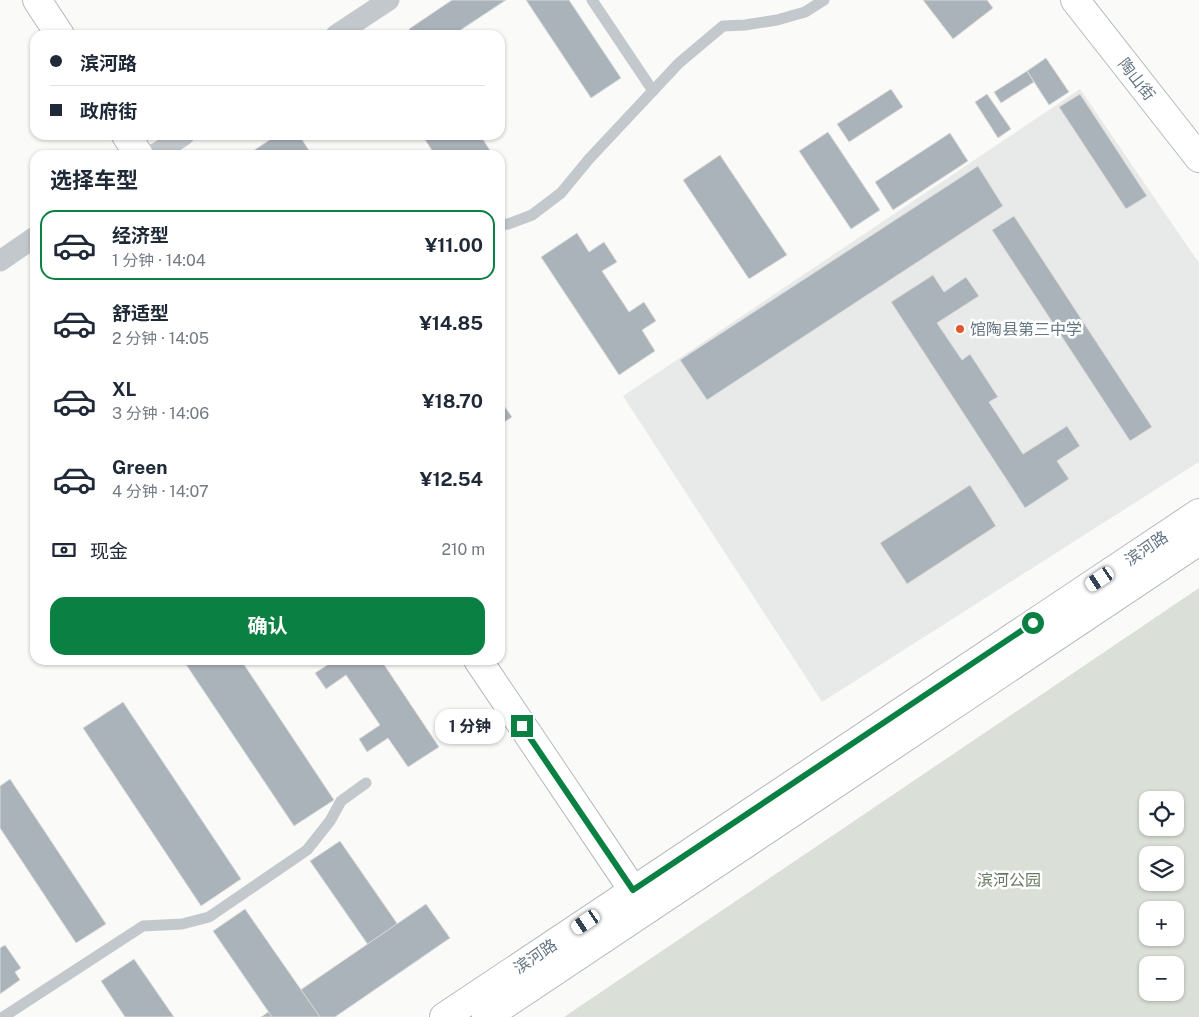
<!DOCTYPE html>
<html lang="zh">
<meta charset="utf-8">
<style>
:root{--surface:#fff;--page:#f6f6f7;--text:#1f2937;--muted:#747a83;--line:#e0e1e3;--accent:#0b8043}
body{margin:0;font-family:"Public Sans","Noto Sans SC",sans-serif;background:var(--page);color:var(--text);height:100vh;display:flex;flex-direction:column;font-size:19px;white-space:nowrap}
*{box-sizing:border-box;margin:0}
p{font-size:16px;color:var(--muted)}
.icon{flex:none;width:28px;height:28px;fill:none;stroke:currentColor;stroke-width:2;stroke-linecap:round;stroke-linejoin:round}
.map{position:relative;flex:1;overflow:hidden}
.drawer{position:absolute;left:30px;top:150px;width:475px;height:515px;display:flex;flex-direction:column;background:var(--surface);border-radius:15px;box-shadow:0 1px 4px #0004}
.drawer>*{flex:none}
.banner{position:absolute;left:30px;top:30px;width:475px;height:110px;border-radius:15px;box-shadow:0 1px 4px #0004;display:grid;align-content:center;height:110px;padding:0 20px;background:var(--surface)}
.controls{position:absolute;left:1139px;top:791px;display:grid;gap:10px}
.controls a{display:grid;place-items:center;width:45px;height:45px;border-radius:10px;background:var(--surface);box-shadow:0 1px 4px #0004;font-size:25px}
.end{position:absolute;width:22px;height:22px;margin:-11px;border:6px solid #0b8043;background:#fff;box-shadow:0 0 0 2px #fff}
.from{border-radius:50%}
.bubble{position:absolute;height:35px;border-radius:15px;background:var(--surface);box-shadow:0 1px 4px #0004;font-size:16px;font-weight:700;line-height:35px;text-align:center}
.car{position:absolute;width:15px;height:30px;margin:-15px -8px;border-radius:6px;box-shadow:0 0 4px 1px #0007;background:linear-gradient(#fff 24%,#345 0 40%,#fff 0 76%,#345 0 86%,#fff 0)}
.banner b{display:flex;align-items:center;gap:18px;height:48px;font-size:19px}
.banner b+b{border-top:1px solid var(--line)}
.banner i{width:12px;height:12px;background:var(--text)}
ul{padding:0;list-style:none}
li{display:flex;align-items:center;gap:15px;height:70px;margin:0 10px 8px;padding:0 10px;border:2px solid transparent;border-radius:15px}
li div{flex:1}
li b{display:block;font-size:19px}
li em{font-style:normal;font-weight:700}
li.selected{border-color:var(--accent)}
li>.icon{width:45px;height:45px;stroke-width:1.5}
h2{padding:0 20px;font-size:22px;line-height:60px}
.pay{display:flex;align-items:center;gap:12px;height:55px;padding:0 20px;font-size:19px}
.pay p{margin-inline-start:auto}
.button{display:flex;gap:10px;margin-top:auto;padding:10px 20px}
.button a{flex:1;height:58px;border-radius:15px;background:var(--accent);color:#fff;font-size:20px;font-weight:700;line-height:58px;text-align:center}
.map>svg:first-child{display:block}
</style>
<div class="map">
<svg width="1199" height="1017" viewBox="0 0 1199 1017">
<rect width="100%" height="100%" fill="#fafaf8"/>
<path fill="#e8e9e9" d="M1080 89 1199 263V462L822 702 623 396Z"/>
<path fill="#dadfd7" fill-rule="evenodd" d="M1199 588V1017H564ZM1148 800H1175V828H1148ZM1148 855H1175V882H1148ZM1148 910H1175V938H1148ZM1148 965H1175V992H1148Z"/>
<g fill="#aab3b9" stroke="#dcdcda">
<path d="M452 0H506L453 35H413L409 29Z"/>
<path d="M526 0H569L621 78 591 98Z"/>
<path d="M923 0H987L993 8 953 39Z"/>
<path d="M1046 58 1069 92 1049 105 1027 71Z"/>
<path d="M1027 71 1034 82 1001 103 994 92Z"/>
<path d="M891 89 903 107 849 142 837 124Z"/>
<path d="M987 94 1011 129 998 138 975 102Z"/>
<path d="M1080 94 1147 196 1126 209 1059 107Z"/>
<path d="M828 132 880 210 851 229 799 151Z"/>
<path d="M950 133 968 161 893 210 875 182Z"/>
<path d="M277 135H299L312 155H247Z"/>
<path d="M422 135H480L493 155H435Z"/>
<path d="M720 155 787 255 749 279 683 180Z"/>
<path d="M978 166 1003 206 707 400 680 360Z"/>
<path d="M1014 216 1152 427 1130 441 992 230Z"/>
<path d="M577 233 589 252 604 242 617 262 602 271 629 312 644 302 656 321 642 330 655 351 619 375 541 257Z"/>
<path d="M933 275 944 292 966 277 979 296 937 323 962 360 970 354 998 397 989 402 1023 454 1067 426 1080 446 1057 461 1069 479 1025 508 891 302Z"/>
<path d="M500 400 512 417 500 425Z"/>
<path d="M970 485 996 526 907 584 880 543Z"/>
<path d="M183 660H241L334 800 294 826Z"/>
<path d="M335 660H381L439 747 408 767 388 738 367 752 359 739 380 725 346 675 326 689 315 673Z"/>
<path d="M123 702 241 879 201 906 83 728Z"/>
<path d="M10 779 106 924 76 943 0 828V786Z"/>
<path d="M340 841 421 958 391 978 310 861Z"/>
<path d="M426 904 450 938 335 1017H261Z"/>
<path d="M245 909 320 1017H272L213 931Z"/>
<path d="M5 945 21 968 15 972 20 980 0 994V948Z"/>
<path d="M134 959 174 1017H125L101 981Z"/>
</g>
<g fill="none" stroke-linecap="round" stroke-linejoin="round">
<g stroke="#b3babf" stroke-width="30">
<g id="secondary">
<path d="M37 0 60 35"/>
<path d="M1075 0 1199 158"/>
<path d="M126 135 139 155"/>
<path d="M478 660 633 890"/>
<path d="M444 1017 1199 513"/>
<path d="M486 1017 1199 541"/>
</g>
</g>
<g stroke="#c3c8cc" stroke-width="11">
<path d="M592 0 653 91"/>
<path d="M500 225 508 224 532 215 561 193 589 159 679 63 723 26 745 25 777 20 805 12 824 0"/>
<path d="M3 1017 143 926 182 924 209 917 307 850 330 821 341 801 366 783"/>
</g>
<g stroke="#c3c8cc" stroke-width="21">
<path d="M336 35 389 0"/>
<path d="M154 155 184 135"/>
<path d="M0 261 35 237"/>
</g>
<use href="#secondary" stroke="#fff" stroke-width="28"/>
</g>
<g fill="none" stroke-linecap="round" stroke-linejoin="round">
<path stroke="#0b8043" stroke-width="6" d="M522 726 633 890 1033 623"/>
</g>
<circle fill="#e4572e" stroke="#fff" stroke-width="2" cx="960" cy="329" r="5"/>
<g text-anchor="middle" stroke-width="5" stroke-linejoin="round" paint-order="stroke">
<g font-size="16" fill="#657683" stroke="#fff">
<text transform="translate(1137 79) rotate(52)" y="6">陶山街</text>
<text transform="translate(1146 548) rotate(-34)" y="6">滨河路</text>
<text transform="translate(535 956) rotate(-34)" y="6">滨河路</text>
</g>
<g font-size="16" fill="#657683" stroke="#fff" text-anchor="start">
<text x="970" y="335">馆陶县第三中学</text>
</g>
<g font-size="16" fill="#687a64" stroke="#fff">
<text x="1009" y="886">滨河公园</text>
</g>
</g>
</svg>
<div class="controls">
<a><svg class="icon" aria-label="locate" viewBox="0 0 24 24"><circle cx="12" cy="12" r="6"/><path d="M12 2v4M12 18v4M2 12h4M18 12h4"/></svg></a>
<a><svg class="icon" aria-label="layers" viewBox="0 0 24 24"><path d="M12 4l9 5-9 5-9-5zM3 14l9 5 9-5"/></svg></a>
<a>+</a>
<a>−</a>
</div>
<i class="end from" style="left:1033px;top:623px"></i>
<i class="end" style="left:522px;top:726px"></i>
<div class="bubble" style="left:435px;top:709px;width:70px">1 分钟</div>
<i class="car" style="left:1100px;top:579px;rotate:236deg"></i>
<i class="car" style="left:586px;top:922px;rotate:236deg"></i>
<div class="banner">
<b><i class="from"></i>滨河路</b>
<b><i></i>政府街</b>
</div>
<section class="drawer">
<h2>选择车型</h2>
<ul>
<li class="selected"><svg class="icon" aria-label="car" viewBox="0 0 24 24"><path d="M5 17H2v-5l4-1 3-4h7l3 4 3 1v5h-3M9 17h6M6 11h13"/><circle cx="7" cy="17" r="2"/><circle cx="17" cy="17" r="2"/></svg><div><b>经济型</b><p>1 分钟 · 14:04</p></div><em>¥11.00</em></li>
<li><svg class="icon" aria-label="car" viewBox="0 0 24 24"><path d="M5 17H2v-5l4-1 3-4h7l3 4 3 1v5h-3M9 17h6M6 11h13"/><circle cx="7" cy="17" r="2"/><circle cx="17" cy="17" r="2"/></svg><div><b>舒适型</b><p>2 分钟 · 14:05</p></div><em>¥14.85</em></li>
<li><svg class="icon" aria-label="car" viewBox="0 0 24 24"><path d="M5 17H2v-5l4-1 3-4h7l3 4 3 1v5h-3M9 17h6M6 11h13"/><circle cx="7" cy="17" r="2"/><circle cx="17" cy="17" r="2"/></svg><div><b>XL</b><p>3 分钟 · 14:06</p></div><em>¥18.70</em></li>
<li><svg class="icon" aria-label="car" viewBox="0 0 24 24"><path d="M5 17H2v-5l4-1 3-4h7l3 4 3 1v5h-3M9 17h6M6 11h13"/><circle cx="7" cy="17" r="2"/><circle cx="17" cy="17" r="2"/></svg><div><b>Green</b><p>4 分钟 · 14:07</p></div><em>¥12.54</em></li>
</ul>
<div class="pay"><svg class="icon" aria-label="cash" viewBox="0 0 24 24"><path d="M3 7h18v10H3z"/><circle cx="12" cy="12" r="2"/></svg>现金<p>210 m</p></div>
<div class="button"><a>确认</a></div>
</section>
</div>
